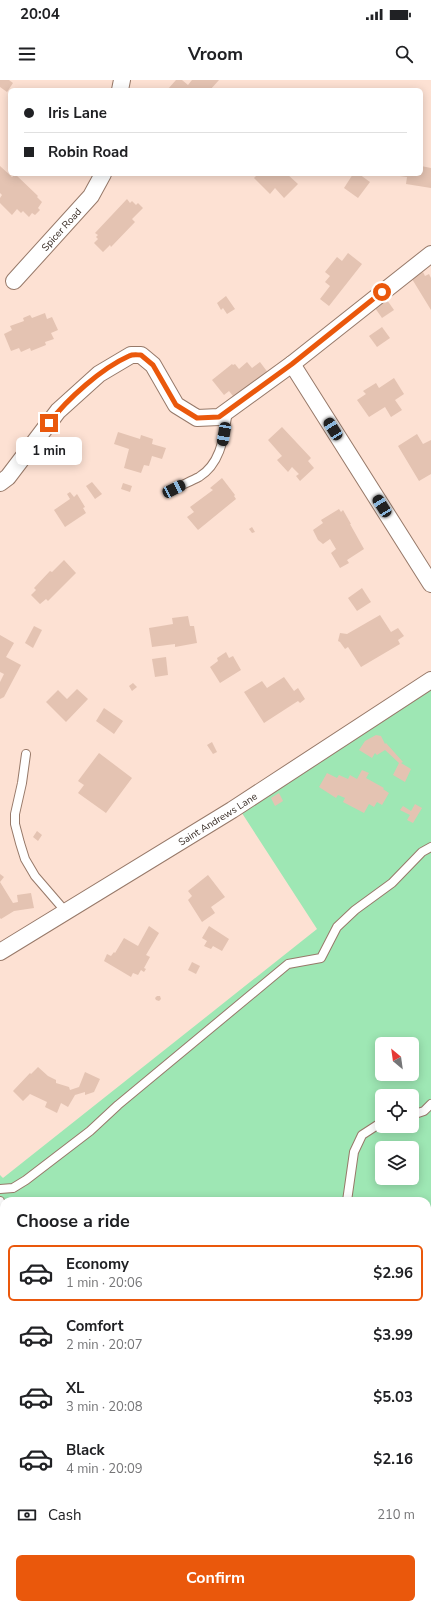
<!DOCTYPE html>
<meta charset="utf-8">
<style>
:root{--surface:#fff;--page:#f2f2f2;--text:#202124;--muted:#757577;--line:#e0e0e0;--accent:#ea580c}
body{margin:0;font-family:"Nunito Sans",sans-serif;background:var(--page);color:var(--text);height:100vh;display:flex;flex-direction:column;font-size:15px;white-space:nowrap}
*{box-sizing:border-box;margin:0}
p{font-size:13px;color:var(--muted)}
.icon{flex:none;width:22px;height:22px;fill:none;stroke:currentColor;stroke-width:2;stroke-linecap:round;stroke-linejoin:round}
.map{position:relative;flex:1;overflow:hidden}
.sheet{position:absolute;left:0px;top:1117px;width:431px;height:412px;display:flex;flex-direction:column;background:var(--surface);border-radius:12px 12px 0 0;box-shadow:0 2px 10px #0003}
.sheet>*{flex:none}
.hud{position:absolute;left:8px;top:8px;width:415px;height:88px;border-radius:6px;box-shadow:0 2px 10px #0003;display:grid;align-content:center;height:88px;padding:0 16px;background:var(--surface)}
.needle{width:26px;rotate:331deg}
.tools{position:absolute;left:375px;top:957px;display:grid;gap:8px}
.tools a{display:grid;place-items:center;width:44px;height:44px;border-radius:6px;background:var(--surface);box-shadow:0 2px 10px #0003;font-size:20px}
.end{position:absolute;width:18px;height:18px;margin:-9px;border:5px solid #ea580c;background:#fff;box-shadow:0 0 0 2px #fff}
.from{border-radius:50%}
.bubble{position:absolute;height:28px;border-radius:6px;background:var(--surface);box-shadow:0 2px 10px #0003;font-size:13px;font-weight:700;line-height:28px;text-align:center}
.car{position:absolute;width:12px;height:24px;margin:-12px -6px;border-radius:5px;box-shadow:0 0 3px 1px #0007;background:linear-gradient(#222 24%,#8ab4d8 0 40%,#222 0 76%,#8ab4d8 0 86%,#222 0)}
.hud b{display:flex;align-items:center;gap:14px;height:38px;font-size:15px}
.hud b+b{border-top:1px solid var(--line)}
.hud i{width:10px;height:10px;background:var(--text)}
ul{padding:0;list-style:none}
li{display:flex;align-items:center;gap:12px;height:56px;margin:0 8px 6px;padding:0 8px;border:2px solid transparent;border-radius:6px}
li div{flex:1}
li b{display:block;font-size:15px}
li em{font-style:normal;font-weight:700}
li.on{border-color:var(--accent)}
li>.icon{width:36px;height:36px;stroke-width:1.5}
h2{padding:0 16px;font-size:18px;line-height:48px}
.pay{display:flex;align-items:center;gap:10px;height:44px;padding:0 16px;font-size:15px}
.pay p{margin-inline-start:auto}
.button{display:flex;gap:8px;margin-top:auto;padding:8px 16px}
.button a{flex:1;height:46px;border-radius:6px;background:var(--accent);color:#fff;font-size:16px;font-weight:700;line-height:46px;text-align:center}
.status{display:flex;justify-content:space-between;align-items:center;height:28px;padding:0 20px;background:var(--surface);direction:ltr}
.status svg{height:11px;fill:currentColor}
header{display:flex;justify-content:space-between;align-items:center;height:52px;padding:0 16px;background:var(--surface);font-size:18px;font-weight:700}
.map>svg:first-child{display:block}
</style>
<div class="status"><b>20:04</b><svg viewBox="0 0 49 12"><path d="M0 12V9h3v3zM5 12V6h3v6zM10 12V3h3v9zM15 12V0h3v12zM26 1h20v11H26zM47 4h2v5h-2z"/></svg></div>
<header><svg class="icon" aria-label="menu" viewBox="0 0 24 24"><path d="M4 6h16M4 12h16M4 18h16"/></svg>Vroom<svg class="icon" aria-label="search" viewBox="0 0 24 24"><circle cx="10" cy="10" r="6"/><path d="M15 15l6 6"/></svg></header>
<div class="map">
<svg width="431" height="1529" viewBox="0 0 431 1529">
<rect width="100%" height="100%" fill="#fde1d3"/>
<path fill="#9ee7b4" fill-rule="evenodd" d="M431 608V1529H0V1095L3 1098 317 849 240 730ZM382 964H412V994H382ZM382 1016H412V1046H382ZM382 1068H412V1098H382ZM4 1121H427V1525H4Z"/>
<g fill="#e4c3b2">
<path d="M0 0H9L13 3 7 12 0 7Z"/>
<path d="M176 0H182L188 5 192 0H219L210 10H170L168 9Z"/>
<path d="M0 86 12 97 15 94 38 116 37 117 42 122 38 128 40 130 35 135 32 133 29 137 23 131 21 133 17 129 12 135 0 123V118L2 115 0 113Z"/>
<path d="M421 86 431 88V108L406 104 407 97 400 96V94H421Z"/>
<path d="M258 94H287L298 104 284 118 275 108 270 114 254 98Z"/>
<path d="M353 94H359L370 102 358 118 344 108Z"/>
<path d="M127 119 130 123 132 121 136 125 138 123 143 128 132 139 135 142 111 167 110 165 103 172 94 163 98 159 96 157 98 155 95 153Z"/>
<path d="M348 173 362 184 329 226 320 219 330 206 325 202 330 196 325 192 337 177 342 181Z"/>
<path d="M423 192 425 196 429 194 431 198V230L412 199Z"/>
<path d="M226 216 235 229 227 234 223 228 221 230 217 223Z"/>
<path d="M387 220 394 230 382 238 375 228Z"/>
<path d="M45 233 47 239 52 237 58 250 51 253 54 259 45 262 46 265 31 271 30 268 21 272 19 268 11 271 4 254 12 250 10 246 24 241 23 238 30 235 32 238Z"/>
<path d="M382 247 390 258 377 267 369 256Z"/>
<path d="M247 282 252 288 260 282 269 294 237 321 229 311 224 315 212 300 232 284 233 285 235 284 239 289Z"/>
<path d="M394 298 404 314 395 320 402 330 391 337 385 327 369 337 357 320 366 314 363 311 376 303 379 308Z"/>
<path d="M282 347 311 378 308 381 314 388 300 401 296 396 299 394 292 387 288 392 277 380 282 376 268 360Z"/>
<path d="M118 352 140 359 141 355 153 359 152 364 166 368 162 379 152 376 149 386 144 385 141 393 124 388 129 369 114 364Z"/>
<path d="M417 354 423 364 431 360V394L419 401 398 366Z"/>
<path d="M222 398 235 415 234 416 236 419 198 450 187 437 194 432 190 427 213 410 210 408Z"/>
<path d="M92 402 102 414 95 419 86 406Z"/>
<path d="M123 403 132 406 130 412 121 409Z"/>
<path d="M70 412 74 417 77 414 85 427 83 428 86 433 65 447 54 430 70 419 67 414Z"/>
<path d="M339 429 341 432 343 430 351 444H350L364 469 347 480 349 483 340 488 331 473 336 469 330 459 323 464 318 460 313 450 323 443 321 440Z"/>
<path d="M252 447 255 452 252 453 249 449Z"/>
<path d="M64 480 76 493 48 521 46 519 40 524 31 515 36 510 34 508 50 491 52 492Z"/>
<path d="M362 508 371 522 357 531 348 518Z"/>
<path d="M380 535 391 552 398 548 404 556 398 560 400 564 361 587 348 567 345 569 340 562 338 561 340 553 347 554Z"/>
<path d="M188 536 190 546H194L197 563 175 567V564L152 567 149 548 173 544 172 538Z"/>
<path d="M34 546 42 550 33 568 25 563Z"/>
<path d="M0 555 14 563 6 577 21 585 4 617 0 619V602L4 594 0 592Z"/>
<path d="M226 572 229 578 233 576 241 590 220 603 210 587 218 581 217 578Z"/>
<path d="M166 577 168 595 155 597 152 579Z"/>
<path d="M284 597 294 611 298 608 305 619 300 623 298 621 264 643 244 612 262 601 267 608Z"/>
<path d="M133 603 137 607 132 611 129 606Z"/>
<path d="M77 609 88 619 66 642 46 622 58 610 67 619Z"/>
<path d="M104 628 123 641 114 654 96 641Z"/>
<path d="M376 655 381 656 385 664 386 663 403 682 401 683 411 689 405 702 393 695 399 683 385 670 377 675 375 673 372 678 359 670 365 661Z"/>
<path d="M212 662 217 672 213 674 207 665Z"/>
<path d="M99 673 132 698 106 733 78 713 84 705 78 701Z"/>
<path d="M362 690 369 693 366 698 384 708 383 709 389 713 382 725 377 722 374 727 369 724 364 733 343 722 345 718 338 715 336 718 319 707 327 693 337 698 339 695 348 699 350 695 357 699Z"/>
<path d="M279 713 283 721 275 726 271 718Z"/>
<path d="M415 724 422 728 413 743 407 740 410 735 400 730 403 726 411 731Z"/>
<path d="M37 751 42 755 38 761 33 757Z"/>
<path d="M0 794 4 797 0 802 13 823 18 822 17 815 31 813 34 828 14 831 1 839 0 838Z"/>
<path d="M208 795 225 817 211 827 215 833 202 842 188 820 192 816 188 811Z"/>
<path d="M149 846 159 853 146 875 150 877 144 888 146 889 144 892 141 890 138 895 133 893 131 897 104 881 107 874 111 876 114 872 115 873 124 858 138 866Z"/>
<path d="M209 846 229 859 222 871 213 866 211 869 204 866 207 861 202 858Z"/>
<path d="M192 882 200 886 196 894 188 890Z"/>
<path d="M157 916H160L161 919 159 921 156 920 155 918Z"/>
<path d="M38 987 48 996 56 1000V1003L69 1007 70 1010 79 1007 85 992 100 999 94 1012 85 1015V1012L75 1015 68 1027 61 1023 57 1033 45 1027 47 1022 30 1014 23 1021 13 1011 30 993 31 994Z"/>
<path d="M431 1270V1326L427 1329V1273Z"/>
</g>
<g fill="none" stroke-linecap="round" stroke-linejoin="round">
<g stroke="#977969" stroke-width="10">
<g id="service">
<path d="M174 409C182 405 191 401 199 397 222 383 224 354 228 331"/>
<path d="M26 674 22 703 15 734V744L20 763 25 779 35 796 66 832"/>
<path d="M412 1035 424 1031 431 1024"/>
<path d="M0 1109 13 1108 26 1100 90 1051 118 1025 288 884 321 878 337 847 355 830 392 803 422 772 431 767"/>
<path d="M0 1121 4 1151"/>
<path d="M347 1121 354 1072 362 1055 382 1042"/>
<path d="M0 1205 4 1200"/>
<path d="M0 1488 4 1492"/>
<path d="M427 1496 431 1494"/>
<path d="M114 1525V1529"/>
<path d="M190 1525 191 1529"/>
<path d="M360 1529 371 1525"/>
</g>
</g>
<g stroke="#977969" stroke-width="18">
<g id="minor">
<path d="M120 10 122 0"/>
<path id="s1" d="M14 201 91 116 103 94"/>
<path d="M292 284 431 504"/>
<path d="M0 403 8 397 58 331 99 294 131 275H141L153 285 176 325 197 338 219 337 292 284 431 174"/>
<path id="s2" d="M0 872 232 730 431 600"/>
</g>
</g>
<use href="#service" stroke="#fff" stroke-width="8"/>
<use href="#minor" stroke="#fff" stroke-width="16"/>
</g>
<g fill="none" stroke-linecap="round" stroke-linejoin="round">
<path stroke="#ea580c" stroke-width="5" d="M49 343C67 319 102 288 129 276 133 274 137 275 141 275L153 285 176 325 197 338 219 337 292 284 382 212"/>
</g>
<g text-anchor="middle" stroke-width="3" stroke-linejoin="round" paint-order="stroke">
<g font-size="10" fill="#382c25" stroke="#fff">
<text dy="4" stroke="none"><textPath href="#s1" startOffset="70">Spicer Road</textPath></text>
<text dy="4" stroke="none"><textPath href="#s2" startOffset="255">Saint Andrews Lane</textPath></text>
</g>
</g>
</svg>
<div class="tools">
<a><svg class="needle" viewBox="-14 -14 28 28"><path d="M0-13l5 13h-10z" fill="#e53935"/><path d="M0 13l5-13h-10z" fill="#757577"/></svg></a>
<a><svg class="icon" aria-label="locate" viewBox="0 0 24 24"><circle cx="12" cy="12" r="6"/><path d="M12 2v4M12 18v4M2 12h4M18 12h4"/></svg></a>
<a><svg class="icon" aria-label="layers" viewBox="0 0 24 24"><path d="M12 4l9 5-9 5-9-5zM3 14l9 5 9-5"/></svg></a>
</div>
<i class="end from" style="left:382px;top:212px"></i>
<i class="end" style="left:49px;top:343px"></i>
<div class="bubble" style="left:16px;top:357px;width:66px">1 min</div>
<i class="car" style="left:333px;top:349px;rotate:328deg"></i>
<i class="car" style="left:224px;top:354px;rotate:190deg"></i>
<i class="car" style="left:174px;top:409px;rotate:64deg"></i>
<i class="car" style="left:382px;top:426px;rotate:328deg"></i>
<div class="hud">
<b><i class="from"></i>Iris Lane</b>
<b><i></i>Robin Road</b>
</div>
<section class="sheet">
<h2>Choose a ride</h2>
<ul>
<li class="on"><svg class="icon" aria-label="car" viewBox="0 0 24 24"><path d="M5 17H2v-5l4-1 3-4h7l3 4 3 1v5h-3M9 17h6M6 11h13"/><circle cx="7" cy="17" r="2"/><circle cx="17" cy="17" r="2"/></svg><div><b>Economy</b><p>1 min · 20:06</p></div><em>$2.96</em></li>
<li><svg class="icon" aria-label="car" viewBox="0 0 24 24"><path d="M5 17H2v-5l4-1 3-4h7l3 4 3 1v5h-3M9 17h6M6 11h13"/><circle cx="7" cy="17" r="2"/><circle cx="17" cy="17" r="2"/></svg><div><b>Comfort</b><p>2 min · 20:07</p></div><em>$3.99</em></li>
<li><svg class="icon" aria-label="car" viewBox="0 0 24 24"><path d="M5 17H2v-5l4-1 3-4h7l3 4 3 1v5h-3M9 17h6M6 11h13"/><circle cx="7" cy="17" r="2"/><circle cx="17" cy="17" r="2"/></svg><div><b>XL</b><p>3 min · 20:08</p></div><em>$5.03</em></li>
<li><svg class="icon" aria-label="car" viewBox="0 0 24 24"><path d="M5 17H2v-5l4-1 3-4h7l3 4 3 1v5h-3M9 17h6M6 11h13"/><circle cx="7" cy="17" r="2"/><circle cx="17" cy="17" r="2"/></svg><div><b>Black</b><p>4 min · 20:09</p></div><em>$2.16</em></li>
</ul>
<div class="pay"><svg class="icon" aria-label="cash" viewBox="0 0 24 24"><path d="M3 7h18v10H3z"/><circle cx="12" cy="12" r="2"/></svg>Cash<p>210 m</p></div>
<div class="button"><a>Confirm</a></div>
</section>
</div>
